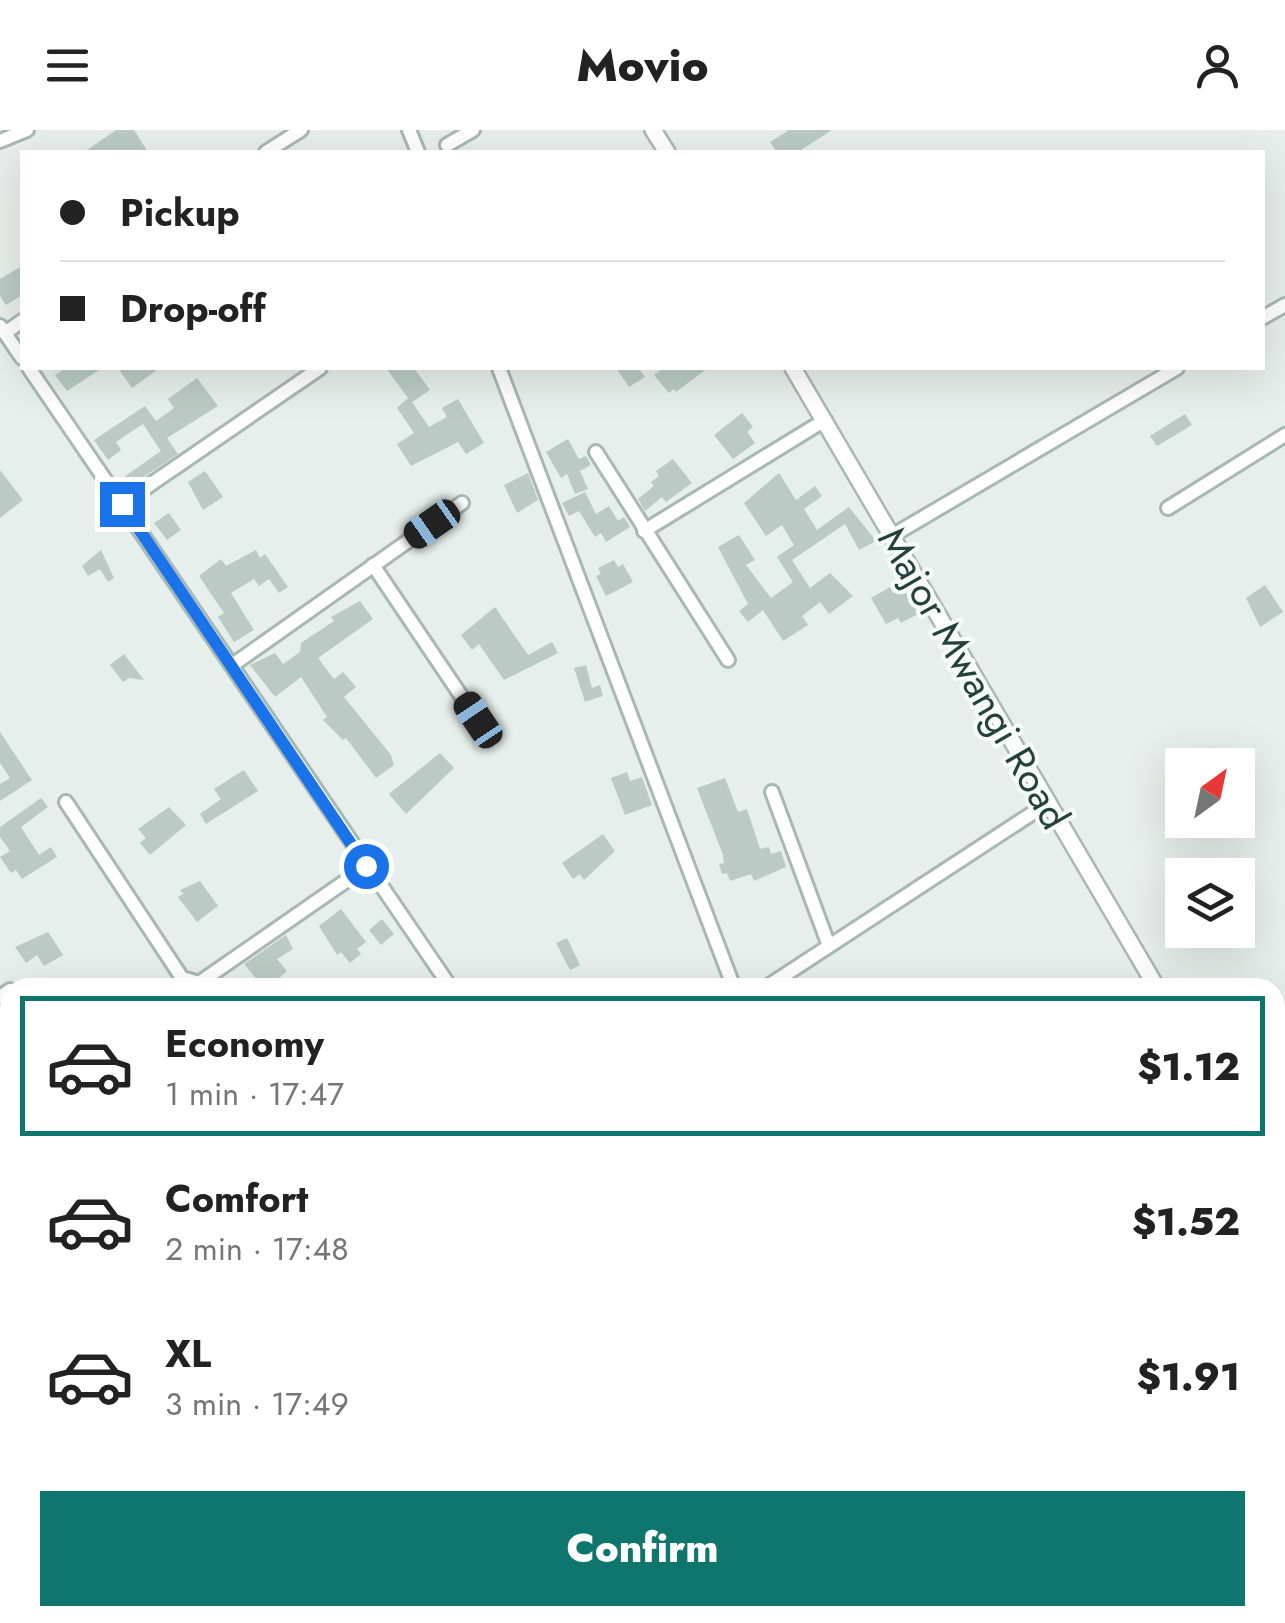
<!DOCTYPE html>
<meta charset="utf-8">
<style>
:root{--surface:#fff;--page:#f6f6f6;--text:#222;--muted:#767676;--line:#e0e0e0;--accent:#0f766e}
body{margin:0;font-family:Jost,sans-serif;background:var(--page);color:var(--text);height:100vh;display:flex;flex-direction:column;font-size:38px;white-space:nowrap}
*{box-sizing:border-box;margin:0}
p{font-size:32px;color:var(--muted)}
.icon{flex:none;width:55px;height:55px;fill:none;stroke:currentColor;stroke-width:2;stroke-linecap:round;stroke-linejoin:round}
.map{position:relative;flex:1;overflow:hidden}
.sheet{position:absolute;left:0px;top:848px;width:1285px;height:648px;display:flex;flex-direction:column;background:var(--surface);border-radius:30px 30px 0 0;box-shadow:0 10px 40px #0002}
.sheet>*{flex:none}
.hud{position:absolute;left:20px;top:20px;width:1245px;height:220px;border-radius:0px;box-shadow:0 10px 40px #0002;display:grid;align-content:center;height:220px;padding:0 40px;background:var(--surface)}
.needle{width:65px;rotate:33deg}
.fabs{position:absolute;left:1165px;top:618px;display:grid;gap:20px}
.fabs a{display:grid;place-items:center;width:90px;height:90px;border-radius:0px;background:var(--surface);box-shadow:0 10px 40px #0002;font-size:50px}
.end{position:absolute;width:45px;height:45px;margin:-22px;border:12px solid #1a73e8;background:#fff;box-shadow:0 0 0 5px #fff}
.from{border-radius:50%}
.car{position:absolute;width:30px;height:60px;margin:-30px -15px;border-radius:12px;box-shadow:0 0 8px 2px #0007;background:linear-gradient(#222 24%,#8ab4d8 0 40%,#222 0 76%,#8ab4d8 0 86%,#222 0)}
.hud b{display:flex;align-items:center;gap:35px;height:95px;font-size:38px}
.hud b+b{border-top:2px solid var(--line)}
.hud i{width:25px;height:25px;background:var(--text)}
ul{padding:18px 0 0;list-style:none}
li{display:flex;align-items:center;gap:30px;height:140px;margin:0 20px 15px;padding:0 20px;border:5px solid transparent;border-radius:0px}
li div{flex:1}
li b{display:block;font-size:38px}
li em{font-style:normal;font-weight:800}
li.selected{border-color:var(--accent)}
li>.icon{width:90px;height:90px;stroke-width:1.5}
.action{display:flex;gap:20px;margin-top:auto;padding:20px 40px}
.action a{flex:1;height:115px;border-radius:0px;background:var(--accent);color:#fff;font-size:40px;font-weight:800;line-height:115px;text-align:center}
header{display:flex;justify-content:space-between;align-items:center;height:130px;padding:0 40px;background:var(--surface);font-size:45px;font-weight:800}
.map>svg:first-child{display:block}
</style>
<header><svg class="icon" aria-label="menu" viewBox="0 0 24 24"><path d="M4 6h16M4 12h16M4 18h16"/></svg>Movio<svg class="icon" aria-label="person" viewBox="0 0 24 24"><circle cx="12" cy="8" r="4"/><path d="M4 21q1-7 8-7t8 7"/></svg></header>
<div class="map">
<svg width="1285" height="1493" viewBox="0 0 1285 1493">
<rect width="100%" height="100%" fill="#e6efeb"/>
<g fill="#bbcac4">
<path d="M116 0H134L148 22H84Z"/>
<path d="M789 0H832L798 22H777L770 12Z"/>
<path d="M22 136V165L6 175 0 166V149Z"/>
<path d="M66 238H102L67 261 55 245Z"/>
<path d="M118 238H160L132 258Z"/>
<path d="M386 238H414L430 260 412 272 429 297 447 287 442 278 458 269 484 313 466 324 458 312 411 336 397 314 414 303 397 278 408 268Z"/>
<path d="M616 238H638L645 247 629 257Z"/>
<path d="M664 238H708L676 262 674 259 669 263 654 245Z"/>
<path d="M197 248 218 276 167 308 178 324 130 356 124 347 161 321 143 294 116 312 121 320 108 330 94 310 145 276 156 291 174 278 168 269Z"/>
<path d="M742 283 753 297 747 302 755 313 733 329 714 305Z"/>
<path d="M1185 284 1192 295 1157 316 1150 306Z"/>
<path d="M568 309 579 329 586 326 591 335 580 341 588 359 575 364 567 344 561 348 546 322Z"/>
<path d="M673 329 692 353 666 372 662 367 645 381 638 369 654 356 651 352 659 346 656 341Z"/>
<path d="M0 340 23 370 0 388Z"/>
<path d="M205 341 223 367 203 380 188 352Z"/>
<path d="M528 343 538 370 517 383 504 355Z"/>
<path d="M779 343 796 370 815 356 822 366 804 379 817 400 849 377 876 411 859 420 845 394 792 430 810 458 830 443 853 466 829 484 820 472 802 486 808 495 783 511 763 480 748 492 739 481 748 474 718 417 739 405 755 430 746 435 771 468 793 452 777 427 794 415 782 395 766 406 744 373Z"/>
<path d="M585 362 596 384 609 376 618 391 624 387 630 397 606 412 601 403 595 407 579 381 569 386 562 373Z"/>
<path d="M169 383 181 400 167 410 154 393Z"/>
<path d="M101 420 114 448 108 452 100 439 88 446 82 436Z"/>
<path d="M256 420 260 428 265 424 288 457 279 463 269 449 259 456 254 449 231 463 254 500 234 512 218 487 224 483 199 446 221 429 226 436Z"/>
<path d="M614 430 618 437 623 434 633 452 606 466 596 446 601 444 598 438Z"/>
<path d="M1265 455 1283 482 1260 497 1246 468Z"/>
<path d="M890 457 893 463 903 458 918 484 901 493 898 488 886 494 871 468Z"/>
<path d="M360 471 373 489 318 528 334 549 343 542 356 557 344 567 391 625 394 635 376 648 346 608 343 610 323 590 327 587 301 547 275 567 250 535 275 523 283 534 300 522 301 513 334 491 331 487Z"/>
<path d="M495 477 528 525 552 512 558 523 504 550 479 514 472 520 461 505Z"/>
<path d="M124 524 144 550 129 548 123 552 110 535Z"/>
<path d="M586 535 592 558 600 555 603 566 585 572 574 538Z"/>
<path d="M0 602 32 650 0 671V654L10 648 0 633Z"/>
<path d="M440 623 454 638 406 684 389 664Z"/>
<path d="M244 640 258 661 206 694 200 684 221 669 214 659Z"/>
<path d="M627 642 630 651 642 647 652 675 625 685 611 648Z"/>
<path d="M725 648 738 682 747 679 760 719 769 717 771 724 781 721 786 737 754 751 751 744 730 751 727 743 722 744 719 734 724 733 723 725 697 658Z"/>
<path d="M41 668 48 677 21 697 39 725 51 717 57 727 22 749 16 740 11 743 0 727 10 721 0 707V697Z"/>
<path d="M169 677 186 695 150 725 140 713 146 708 138 699Z"/>
<path d="M603 704 615 721 584 750 580 744 573 749 562 733Z"/>
<path d="M200 751 218 776 197 792 178 767 183 764 180 760Z"/>
<path d="M341 779 366 812 357 819 361 824 350 833 341 822 337 825 319 796Z"/>
<path d="M382 789 394 804 381 815 369 800Z"/>
<path d="M48 802 63 825 44 836 37 825 26 833 15 817Z"/>
<path d="M286 805 293 819 277 829 287 841 277 850 283 858H264L244 834Z"/>
<path d="M567 808 580 835 570 840 556 813Z"/>
</g>
<g fill="none" stroke-linecap="round" stroke-linejoin="round">
<g stroke="#a8b8b2" stroke-width="18">
<g id="minor">
<path d="M409 0 418 22"/>
<path d="M0 11 27 0"/>
<path d="M447 15 473 0"/>
<path d="M266 22 301 0"/>
<path d="M1262 188 1285 175"/>
<path d="M0 196 22 228"/>
<path d="M5 203 22 191"/>
<path d="M29 238 451 858"/>
<path d="M499 238 734 858"/>
<path d="M596 322 728 530"/>
<path d="M122 374 320 238"/>
<path d="M1168 378 1285 305"/>
<path d="M644 401 825 290"/>
<path d="M890 407 1177 238"/>
<path d="M373 435 478 591"/>
<path d="M234 534 462 373"/>
<path d="M772 662 829 816"/>
<path d="M66 672 182 848 199 853 366 737"/>
<path d="M765 858 1048 673"/>
<path d="M0 867 10 860"/>
<path d="M1275 1058 1285 1052"/>
<path d="M0 1092 10 1085"/>
<path d="M0 1256 10 1271"/>
<path d="M0 1350 10 1344"/>
<path d="M1043 1485 1048 1493"/>
<path d="M615 1493 627 1485"/>
</g>
</g>
<g stroke="#a8b8b2" stroke-width="20">
<g id="tertiary">
<path d="M653 0 667 22"/>
<path d="M793 238 1157 858"/>
<path d="M1275 1062 1285 1079"/>
</g>
</g>
<use href="#minor" stroke="#fff" stroke-width="12"/>
<use href="#tertiary" stroke="#fff" stroke-width="15"/>
</g>
<g fill="none" stroke-linecap="round" stroke-linejoin="round">
<path stroke="#1a73e8" stroke-width="12" d="M122 374 366 736"/>
</g>
<g text-anchor="middle" stroke-width="8" stroke-linejoin="round" paint-order="stroke">
<g font-size="40" fill="#24423a" stroke="#f7fbf9">
<text transform="translate(974 548) rotate(60)" y="14">Major Mwangi Road</text>
</g>
</g>
</svg>
<div class="fabs">
<a><svg class="needle" viewBox="-14 -14 28 28"><path d="M0-13l5 13h-10z" fill="#e53935"/><path d="M0 13l5-13h-10z" fill="#767676"/></svg></a>
<a><svg class="icon" aria-label="layers" viewBox="0 0 24 24"><path d="M12 4l9 5-9 5-9-5zM3 14l9 5 9-5"/></svg></a>
</div>
<i class="end from" style="left:366px;top:736px"></i>
<i class="end" style="left:122px;top:374px"></i>
<i class="car" style="left:432px;top:394px;rotate:235deg"></i>
<i class="car" style="left:478px;top:590px;rotate:326deg"></i>
<div class="hud">
<b><i class="from"></i>Pickup</b>
<b><i></i>Drop-off</b>
</div>
<section class="sheet">
<ul>
<li class="selected"><svg class="icon" aria-label="car" viewBox="0 0 24 24"><path d="M5 17H2v-5l4-1 3-4h7l3 4 3 1v5h-3M9 17h6M6 11h13"/><circle cx="7" cy="17" r="2"/><circle cx="17" cy="17" r="2"/></svg><div><b>Economy</b><p>1 min · 17:47</p></div><em>$1.12</em></li>
<li><svg class="icon" aria-label="car" viewBox="0 0 24 24"><path d="M5 17H2v-5l4-1 3-4h7l3 4 3 1v5h-3M9 17h6M6 11h13"/><circle cx="7" cy="17" r="2"/><circle cx="17" cy="17" r="2"/></svg><div><b>Comfort</b><p>2 min · 17:48</p></div><em>$1.52</em></li>
<li><svg class="icon" aria-label="car" viewBox="0 0 24 24"><path d="M5 17H2v-5l4-1 3-4h7l3 4 3 1v5h-3M9 17h6M6 11h13"/><circle cx="7" cy="17" r="2"/><circle cx="17" cy="17" r="2"/></svg><div><b>XL</b><p>3 min · 17:49</p></div><em>$1.91</em></li>
</ul>
<div class="action"><a>Confirm</a></div>
</section>
</div>
